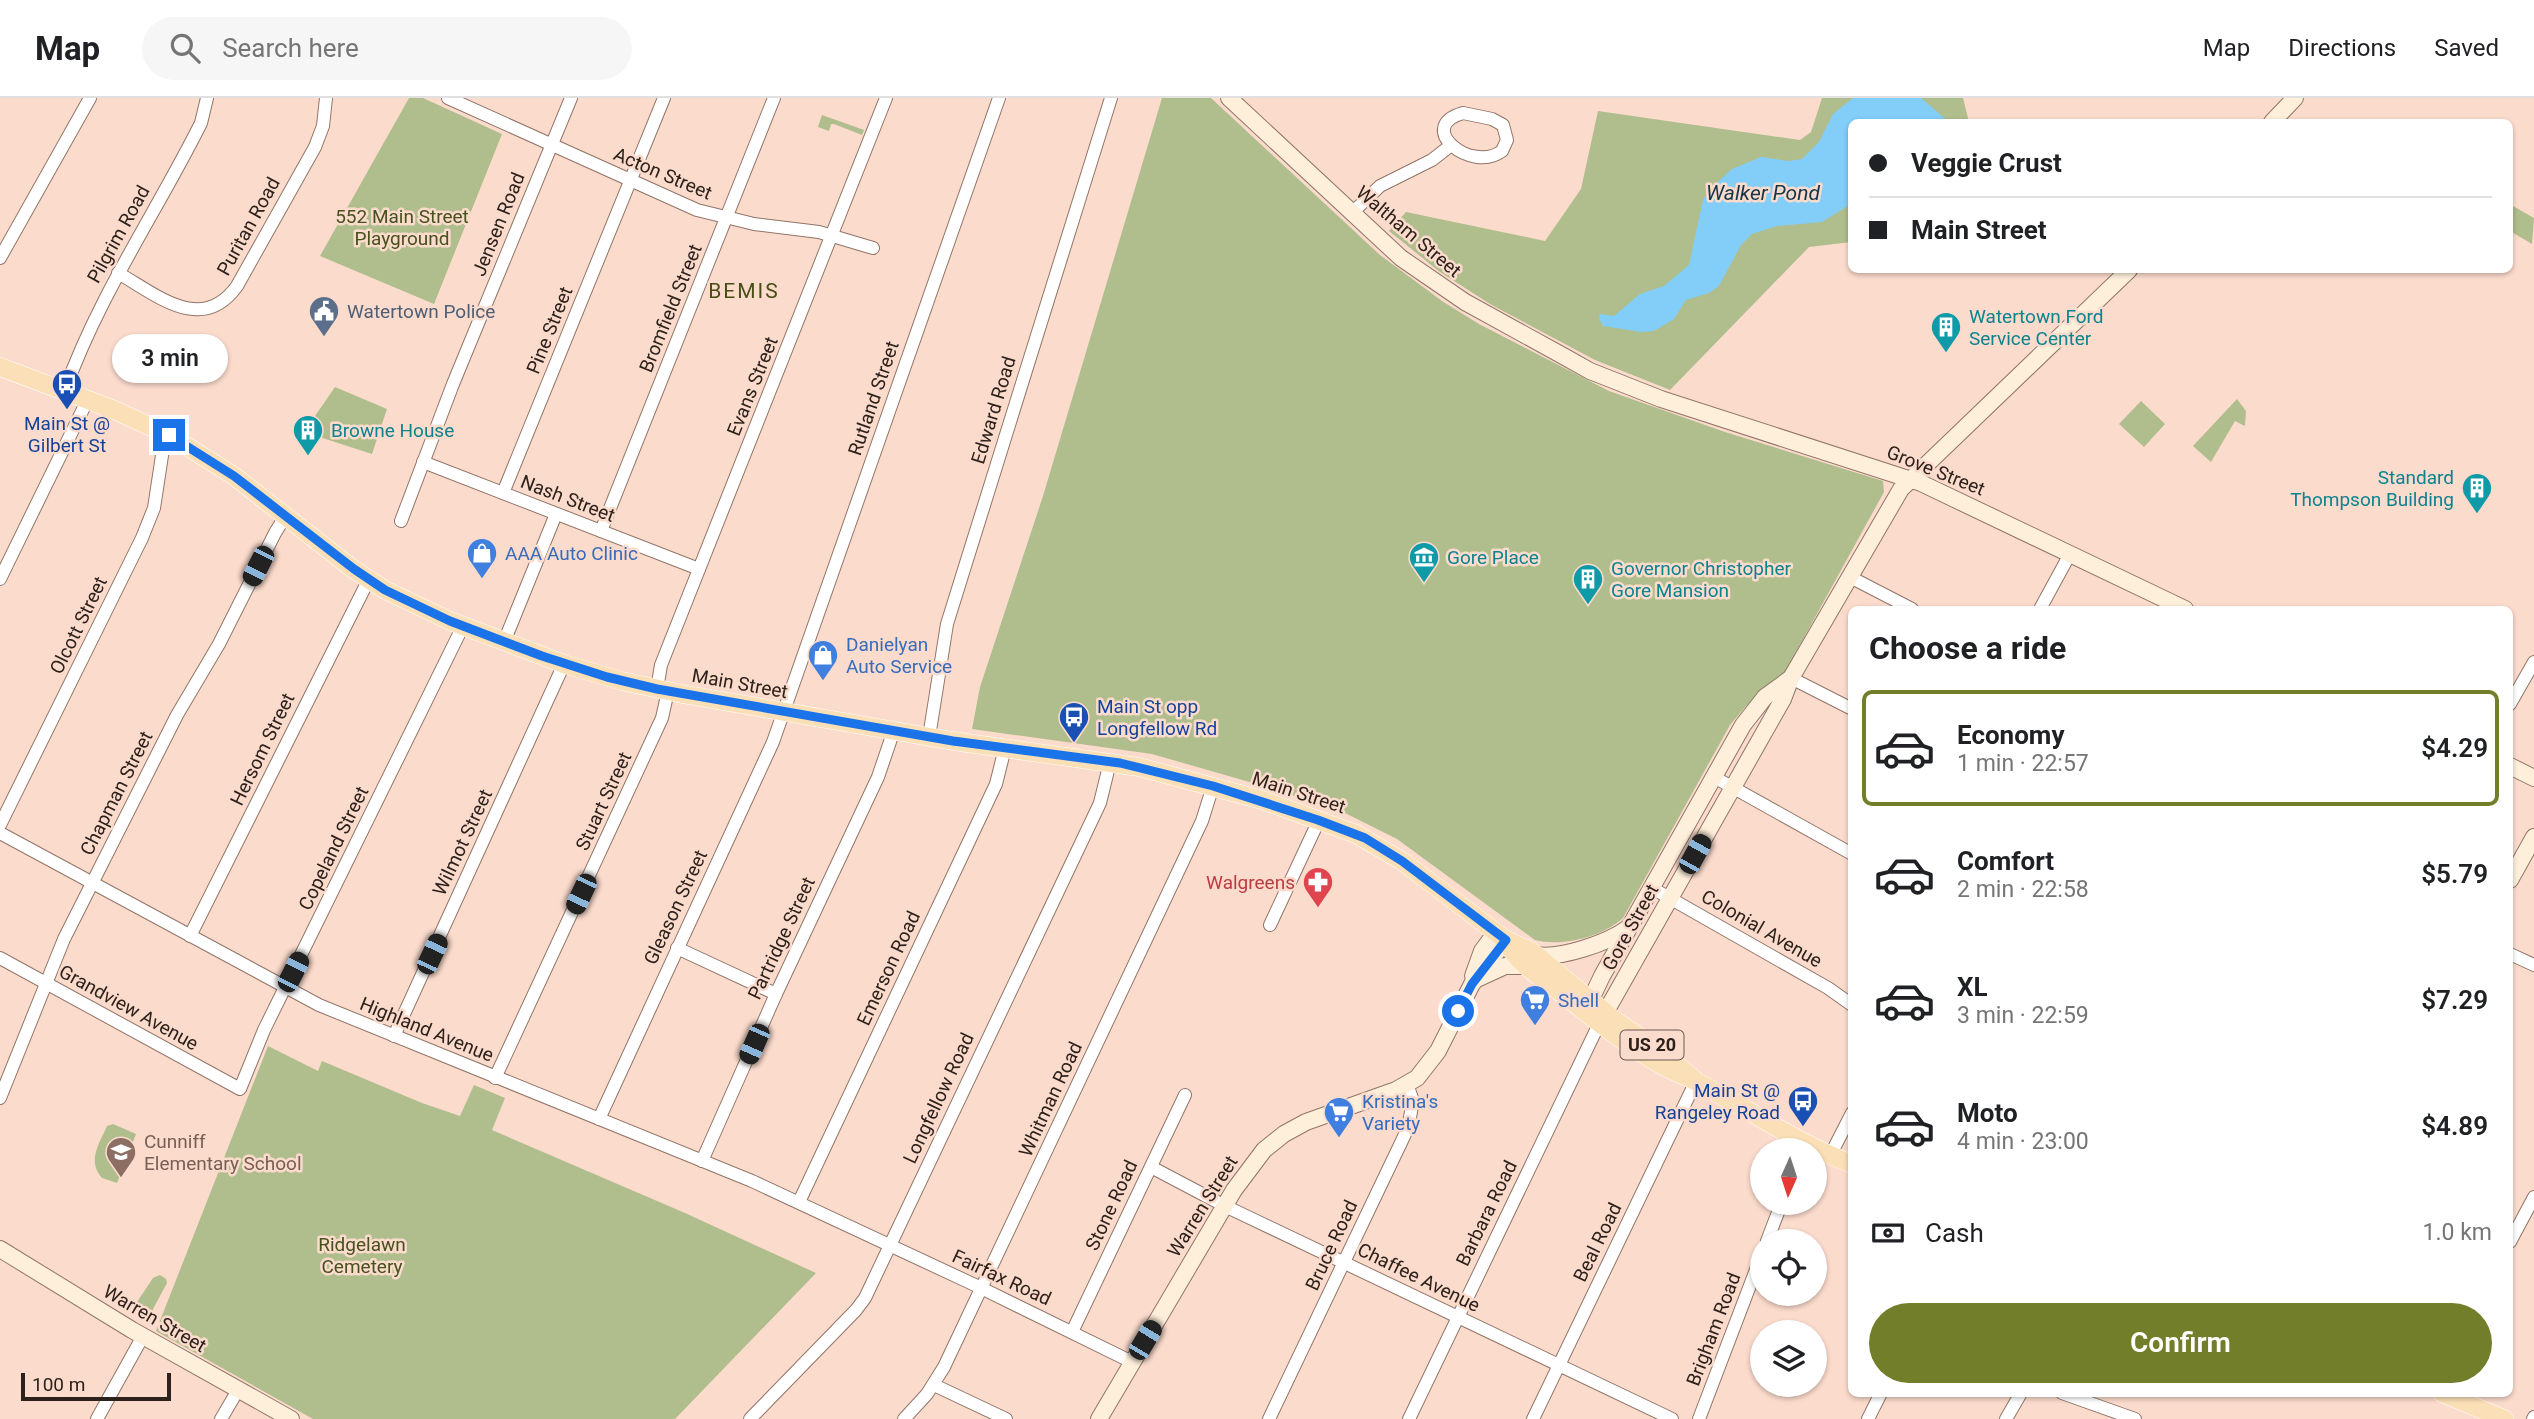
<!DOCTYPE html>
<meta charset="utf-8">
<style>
:root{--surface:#fff;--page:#f6f6f6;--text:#202124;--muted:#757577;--line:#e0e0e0;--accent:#737e2a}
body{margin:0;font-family:Roboto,sans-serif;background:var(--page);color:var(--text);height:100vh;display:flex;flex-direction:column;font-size:26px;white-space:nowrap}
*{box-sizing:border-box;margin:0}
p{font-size:23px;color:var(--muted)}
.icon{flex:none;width:38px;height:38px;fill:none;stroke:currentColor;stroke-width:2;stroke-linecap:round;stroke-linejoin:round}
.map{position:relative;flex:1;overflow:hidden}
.sheet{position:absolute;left:1848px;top:508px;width:665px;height:791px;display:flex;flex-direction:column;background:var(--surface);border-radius:10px;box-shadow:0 2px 5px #0004}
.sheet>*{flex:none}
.guide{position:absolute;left:1848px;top:21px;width:665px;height:154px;border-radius:10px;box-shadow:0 2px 5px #0004;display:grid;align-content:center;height:154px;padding:0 21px;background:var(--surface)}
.needle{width:46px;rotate:183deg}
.buttons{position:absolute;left:1750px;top:1040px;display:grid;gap:14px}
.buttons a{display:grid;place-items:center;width:77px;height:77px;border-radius:50%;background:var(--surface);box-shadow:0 2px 5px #0004;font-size:35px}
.scale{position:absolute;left:21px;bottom:18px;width:150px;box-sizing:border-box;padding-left:7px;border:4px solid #2c211b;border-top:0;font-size:19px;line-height:24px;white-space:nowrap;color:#2c211b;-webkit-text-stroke:5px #fbdbcc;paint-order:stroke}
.end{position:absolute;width:32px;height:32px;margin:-16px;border:9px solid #1a73e8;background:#fff;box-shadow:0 0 0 4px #fff}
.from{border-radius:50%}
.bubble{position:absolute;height:49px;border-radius:24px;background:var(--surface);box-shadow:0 2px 5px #0004;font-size:23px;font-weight:600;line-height:49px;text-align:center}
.car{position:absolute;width:21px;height:42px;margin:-21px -10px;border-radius:9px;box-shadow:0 0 5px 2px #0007;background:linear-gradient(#222 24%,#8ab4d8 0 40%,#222 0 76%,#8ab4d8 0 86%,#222 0)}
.guide b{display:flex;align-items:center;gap:24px;height:66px;font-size:26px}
.guide b+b{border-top:2px solid var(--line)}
.guide i{width:18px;height:18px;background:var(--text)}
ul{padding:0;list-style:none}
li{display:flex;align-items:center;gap:21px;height:116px;margin:0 14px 10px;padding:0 7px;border:4px solid transparent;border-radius:10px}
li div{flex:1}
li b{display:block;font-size:26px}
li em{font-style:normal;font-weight:600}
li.selected{border-color:var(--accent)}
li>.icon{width:63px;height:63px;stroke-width:1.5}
h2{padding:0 21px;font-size:32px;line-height:84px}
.pay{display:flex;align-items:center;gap:18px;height:77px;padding:0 21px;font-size:26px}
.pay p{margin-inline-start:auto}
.action{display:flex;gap:14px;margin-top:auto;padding:14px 21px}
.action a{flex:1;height:80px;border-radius:42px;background:var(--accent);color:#fff;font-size:28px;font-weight:600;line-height:80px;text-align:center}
header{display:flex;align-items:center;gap:42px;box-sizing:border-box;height:98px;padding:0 35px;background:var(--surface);border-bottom:2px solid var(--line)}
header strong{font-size:33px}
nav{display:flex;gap:38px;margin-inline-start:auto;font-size:24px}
.search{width:490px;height:63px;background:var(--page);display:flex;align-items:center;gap:18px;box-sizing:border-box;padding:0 24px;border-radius:38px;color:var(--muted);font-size:26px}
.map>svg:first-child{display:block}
</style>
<header>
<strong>Map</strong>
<div class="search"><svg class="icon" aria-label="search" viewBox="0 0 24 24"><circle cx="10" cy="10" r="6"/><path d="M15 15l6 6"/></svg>Search here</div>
<nav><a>Map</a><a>Directions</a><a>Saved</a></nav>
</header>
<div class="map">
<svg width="2534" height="1321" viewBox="0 0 2534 1321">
<rect width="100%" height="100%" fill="#fbdbcc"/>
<g fill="#b0bd8c">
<path d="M409 0H423L502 36 434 206 320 158Z"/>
<path d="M1162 0H1211L1380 157 1442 203 1479 226 1609 293 1725 334 1883 383 1884 394 1785 574 1746 608 1730 627 1623 820C1602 839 1562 849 1535 842L1397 741 1345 715 1274 691 1152 656 972 631 980 589 1043 398Z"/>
<path d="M1822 0H1963L1969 24H1852L1851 144 1809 149 1670 292 1595 262 1490 206 1440 174 1389 133 1406 114 1545 143 1581 91 1598 13 1800 42 1811 34Z"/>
<path d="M822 17 864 32 862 37 834 26H831L829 33 818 29Z"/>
<path d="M2513 108 2534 120 2532 146 2510 133V114Z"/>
<path d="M335 289 387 311 372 356 304 334Z"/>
<path d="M2237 301 2246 313 2245 328 2235 323 2211 364 2193 348Z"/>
<path d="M2141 303 2165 326 2144 349 2119 326Z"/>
<path d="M268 948 318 973 322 963 422 1005 460 1018 474 987 505 1000 492 1032 685 1115 816 1175 675 1321H313L156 1233Z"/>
<path d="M113 1026 136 1036 117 1085 102 1080C87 1063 99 1046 107 1028Z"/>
<path d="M160 1177 166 1181 167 1185 153 1211V1222L149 1223 135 1216 133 1210 153 1180Z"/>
</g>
<path fill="#82cef9" d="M1853 0H1921L1949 24H1852L1851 106 1822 124 1777 128 1752 136 1741 147 1719 188 1709 195 1686 202 1674 221 1654 233 1641 234 1603 228 1599 220 1600 216 1614 218 1640 196 1664 188 1689 167 1703 102 1710 91 1732 71 1761 59 1789 63 1802 61 1819 44 1833 16Z"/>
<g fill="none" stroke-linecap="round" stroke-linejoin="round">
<g stroke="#917568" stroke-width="14">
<g id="street">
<path d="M448 0 697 112 754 126 819 134 873 150"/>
<path d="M1463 15 1492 21 1503 27 1507 42 1502 53C1471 76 1414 29 1463 15Z"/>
<path d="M1352 115 1380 88 1432 62 1450 48"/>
<path d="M0 160 90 0"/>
<path d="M118 175C157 197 202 237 237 188L315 49 323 28 326 0"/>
<path d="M65 292C99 197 156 115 201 25L207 0"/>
<path d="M423 364 699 471"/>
<path d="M503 395 664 0"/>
<path d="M401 423 453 286 571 0"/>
<path d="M601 433 774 0"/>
<path d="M1850 479 1912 511"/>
<path d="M0 481 88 301"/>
<path d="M2040 511 2070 456"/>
<path d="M504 544 556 416"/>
<path d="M1791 580 1852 611"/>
<path d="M657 591 661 567 886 0"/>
<path d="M2510 606 2534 564"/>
<path d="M929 639 947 526 1111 0"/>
<path d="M1714 679 1852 756"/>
<path d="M0 727 142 440 154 410 163 351 169 337"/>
<path d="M0 735 319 907 752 1083 975 1187 1132 1264"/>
<path d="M1652 790 1828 890 1852 907"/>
<path d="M1270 827 1319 722"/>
<path d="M190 838 369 481"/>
<path d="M677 850 776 896"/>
<path d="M2510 856 2534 867"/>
<path d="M0 860 240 991 264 932 463 528"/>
<path d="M394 938 564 566"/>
<path d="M495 980 662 620 668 593"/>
<path d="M0 1000 64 841 177 617 219 546 275 435 286 417"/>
<path d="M599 1021 773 644 999 0"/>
<path d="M1830 1058 1852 1015"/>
<path d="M702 1063 776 896 878 679 894 632"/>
<path d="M1151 1069 1225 1108 1672 1321"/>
<path d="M799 1104 996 686 1005 650"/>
<path d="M1767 1143 1782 1104"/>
<path d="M2510 1144 2534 1099"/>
<path d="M1072 1234 1185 997"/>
<path d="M934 1287 1006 1321"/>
<path d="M2062 1295 2135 1321"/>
<path d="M97 1321 143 1238"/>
<path d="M221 1321 238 1292"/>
<path d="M750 1321 856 1212 865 1200 1100 705 1110 664"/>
<path d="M904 1321 927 1296 944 1269 1202 723 1213 688"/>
<path d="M1269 1321 1408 1030 1413 1003 1407 986"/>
<path d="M1409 1321 1599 926"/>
<path d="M1533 1321 1696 983"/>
<path d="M1699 1321 1762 1156"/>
<path d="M1868 1321 1881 1295"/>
<path d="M2006 1321 2021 1295"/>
<path d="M2533 1321 2534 1319"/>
</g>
</g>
<g stroke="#917568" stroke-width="18">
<g id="secondary">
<path d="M1229 0 1401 160 1465 204 1565 259 1590 273 1661 301 1921 385 2185 511"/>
<path d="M2272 24 2295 0"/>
<path d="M2510 668 2534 680"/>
<path d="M2510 782 2534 739"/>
<path d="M1536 857C1560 861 1608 845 1628 830"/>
<path d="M1473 878 1482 853 1496 834"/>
<path d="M1479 880 1505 868H1526"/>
<path d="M1593 913V897L1602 878 1743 627 1765 599 1791 580"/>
<path d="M1600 924 1783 601 1791 580 1901 391 2129 172"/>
<path d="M0 1151 132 1232 291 1321"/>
<path d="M1099 1321 1234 1092 1264 1052 1284 1036 1306 1024 1396 992 1417 980 1438 953 1472 886 1506 842"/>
</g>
</g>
<g stroke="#fff" stroke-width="19">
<g id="primary">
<path d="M0 269 112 311 169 337 234 378 353 471 385 492 450 523 564 566 622 583 682 596 953 643 1139 669 1262 702 1356 736 1402 763 1506 842 1531 853 1613 921 1660 953 1696 983"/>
<path d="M1506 842C1515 863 1537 877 1555 890 1590 918 1624 946 1663 968 1674 974 1686 978 1697 984 1749 1011 1796 1045 1852 1066"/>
<path d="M2442 1295 2504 1321"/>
</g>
</g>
<use href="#street" stroke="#fff" stroke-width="12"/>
<use href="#secondary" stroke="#fdefda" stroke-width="16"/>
<use href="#primary" stroke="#fbdfb6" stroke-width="18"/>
</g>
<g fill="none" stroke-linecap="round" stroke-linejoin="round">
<path stroke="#1a73e8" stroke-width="9" d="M169 337 234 378 354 471 385 492 450 523 542 558 607 579 657 591 953 643 1120 665 1213 688 1318 722 1365 740 1402 763 1506 842 1472 886 1458 913"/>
</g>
<defs>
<g id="civic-pin" transform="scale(1.575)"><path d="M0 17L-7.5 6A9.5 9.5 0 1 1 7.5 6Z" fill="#5c6f8a" stroke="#fbdbcc"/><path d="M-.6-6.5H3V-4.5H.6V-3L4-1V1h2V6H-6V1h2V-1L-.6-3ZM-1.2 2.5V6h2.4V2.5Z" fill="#fff"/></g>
<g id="building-pin" transform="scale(1.575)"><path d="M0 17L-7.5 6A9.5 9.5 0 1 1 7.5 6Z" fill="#0f9aa8" stroke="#fbdbcc"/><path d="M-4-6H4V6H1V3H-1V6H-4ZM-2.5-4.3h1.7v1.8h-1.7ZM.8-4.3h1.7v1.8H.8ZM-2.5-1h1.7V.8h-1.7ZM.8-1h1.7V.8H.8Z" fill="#fff"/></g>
<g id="bus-pin" transform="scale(1.575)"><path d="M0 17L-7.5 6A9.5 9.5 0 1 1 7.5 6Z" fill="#1a4fb4" stroke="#fbdbcc"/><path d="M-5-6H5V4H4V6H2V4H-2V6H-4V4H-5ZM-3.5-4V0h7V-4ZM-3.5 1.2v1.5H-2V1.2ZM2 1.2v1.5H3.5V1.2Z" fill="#fff"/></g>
<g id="shop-pin" transform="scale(1.575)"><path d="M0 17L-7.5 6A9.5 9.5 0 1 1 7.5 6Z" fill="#3f7fe0" stroke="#fbdbcc"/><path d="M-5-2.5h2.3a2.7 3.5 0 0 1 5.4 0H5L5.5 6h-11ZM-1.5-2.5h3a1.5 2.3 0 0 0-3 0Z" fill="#fff"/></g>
<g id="museum-pin" transform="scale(1.575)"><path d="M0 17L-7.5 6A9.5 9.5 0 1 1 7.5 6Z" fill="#0f9aa8" stroke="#fbdbcc"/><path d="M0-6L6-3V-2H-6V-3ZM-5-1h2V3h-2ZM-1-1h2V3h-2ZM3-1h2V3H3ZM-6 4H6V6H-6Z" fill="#fff"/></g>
<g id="pharmacy-pin" transform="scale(1.575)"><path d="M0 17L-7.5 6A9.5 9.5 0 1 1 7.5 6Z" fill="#e0444e" stroke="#fbdbcc"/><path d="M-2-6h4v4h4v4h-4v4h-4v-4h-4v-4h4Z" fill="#fff"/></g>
<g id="supermarket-pin" transform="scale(1.575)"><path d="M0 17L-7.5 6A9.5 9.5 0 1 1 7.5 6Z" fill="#3f7fe0" stroke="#fbdbcc"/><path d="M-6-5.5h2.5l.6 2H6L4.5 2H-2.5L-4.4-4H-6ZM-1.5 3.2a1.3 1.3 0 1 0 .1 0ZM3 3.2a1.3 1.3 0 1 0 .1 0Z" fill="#fff"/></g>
<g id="school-pin" transform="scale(1.575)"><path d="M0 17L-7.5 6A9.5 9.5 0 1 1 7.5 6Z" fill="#8d6e63" stroke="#fbdbcc"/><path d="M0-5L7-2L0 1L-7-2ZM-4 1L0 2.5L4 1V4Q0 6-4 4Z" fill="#fff"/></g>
</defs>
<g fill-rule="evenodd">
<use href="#civic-pin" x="324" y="213"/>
<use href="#building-pin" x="1946" y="229"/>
<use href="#bus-pin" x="67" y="286"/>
<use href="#building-pin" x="308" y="332"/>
<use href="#building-pin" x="2477" y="390"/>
<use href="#shop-pin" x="482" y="455"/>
<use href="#museum-pin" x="1424" y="459"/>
<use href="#building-pin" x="1588" y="481"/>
<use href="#shop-pin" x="823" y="557"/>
<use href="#bus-pin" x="1074" y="619"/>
<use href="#pharmacy-pin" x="1318" y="784"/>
<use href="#supermarket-pin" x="1535" y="902"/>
<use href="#bus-pin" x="1803" y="1003"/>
<use href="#supermarket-pin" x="1339" y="1014"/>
<use href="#school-pin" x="121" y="1054"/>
</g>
<g text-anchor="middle" stroke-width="5" stroke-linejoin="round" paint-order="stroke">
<rect fill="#fbdbcc" stroke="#6a5950" stroke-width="2" x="1620.5" y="932.5" width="63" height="29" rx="5"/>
<g font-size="18" font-weight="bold" fill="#2c211b">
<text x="1652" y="953">US 20</text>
</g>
<g font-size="19" fill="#2c211b" stroke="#fbdbcc">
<text transform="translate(663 75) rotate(23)" y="7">Acton Street</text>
<text transform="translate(498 126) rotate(-68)" y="7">Jensen Road</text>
<text transform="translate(248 128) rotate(-61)" y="7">Puritan Road</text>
<text transform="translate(1409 133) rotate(40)" y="7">Waltham Street</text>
<text transform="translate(118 136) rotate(-61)" y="7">Pilgrim Road</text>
<text transform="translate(670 210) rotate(-68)" y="7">Bromfield Street</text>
<text transform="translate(549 232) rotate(-68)" y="7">Pine Street</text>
<text transform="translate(752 288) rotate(-68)" y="7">Evans Street</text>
<text transform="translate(873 300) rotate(-71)" y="7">Rutland Street</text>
<text transform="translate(993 312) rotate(-73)" y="7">Edward Road</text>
<text transform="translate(1936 372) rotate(22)" y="7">Grove Street</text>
<text transform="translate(568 400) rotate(21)" y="7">Nash Street</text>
<text transform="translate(78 527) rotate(-64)" y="7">Olcott Street</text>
<text transform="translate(740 585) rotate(10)" y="7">Main Street</text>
<text transform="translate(262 651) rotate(-64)" y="7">Hersom Street</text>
<text transform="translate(1299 694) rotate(18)" y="7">Main Street</text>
<text transform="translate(116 695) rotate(-63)" y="7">Chapman Street</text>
<text transform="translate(603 703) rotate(-65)" y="7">Stuart Street</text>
<text transform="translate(462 744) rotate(-65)" y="7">Wilmot Street</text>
<text transform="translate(333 750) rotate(-64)" y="7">Copeland Street</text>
<text transform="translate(675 809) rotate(-65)" y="7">Gleason Street</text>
<text transform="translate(1630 829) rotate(-61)" y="7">Gore Street</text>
<text transform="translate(1762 830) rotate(30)" y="7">Colonial Avenue</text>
<text transform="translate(781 840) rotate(-65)" y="7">Partridge Street</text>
<text transform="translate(888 870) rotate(-65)" y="7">Emerson Road</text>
<text transform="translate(129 909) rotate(29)" y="7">Grandview Avenue</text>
<text transform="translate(427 931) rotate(22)" y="7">Highland Avenue</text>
<text transform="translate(938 1000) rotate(-65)" y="7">Longfellow Road</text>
<text transform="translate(1050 1001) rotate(-65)" y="7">Whitman Road</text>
<text transform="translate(1111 1107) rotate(-65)" y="7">Stone Road</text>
<text transform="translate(1202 1108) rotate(-58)" y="7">Warren Street</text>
<text transform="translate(1486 1115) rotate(-64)" y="7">Barbara Road</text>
<text transform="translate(1597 1144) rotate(-64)" y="7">Beal Road</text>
<text transform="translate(1331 1147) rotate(-65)" y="7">Bruce Road</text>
<text transform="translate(1002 1179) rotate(25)" y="7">Fairfax Road</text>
<text transform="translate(1419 1179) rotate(26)" y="7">Chaffee Avenue</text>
<text transform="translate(155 1220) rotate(30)" y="7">Warren Street</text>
<text transform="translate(1713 1231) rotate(-69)" y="7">Brigham Road</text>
</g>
<g font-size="19" fill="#46511d" stroke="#fbdbcc">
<text x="402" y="125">552 Main Street<tspan x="402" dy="22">Playground</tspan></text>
<text x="362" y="1153">Ridgelawn<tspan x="362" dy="22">Cemetery</tspan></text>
</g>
<g font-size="19" fill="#4e5e75" stroke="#fbdbcc" text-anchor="start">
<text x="347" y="220">Watertown Police</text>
</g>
<g font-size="19" fill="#0d838f" stroke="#fbdbcc" text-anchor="start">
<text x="1969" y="225">Watertown Ford<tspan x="1969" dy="22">Service Center</tspan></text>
<text x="331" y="339">Browne House</text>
<text x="2454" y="386" text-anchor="end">Standard<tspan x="2454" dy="22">Thompson Building</tspan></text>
<text x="1447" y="466">Gore Place</text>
<text x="1611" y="477">Governor Christopher<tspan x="1611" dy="22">Gore Mansion</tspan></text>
</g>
<g font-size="19" fill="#164399" stroke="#fbdbcc">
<text x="67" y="332">Main St @<tspan x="67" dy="22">Gilbert St</tspan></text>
<text x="1097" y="615" text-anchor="start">Main St opp<tspan x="1097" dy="22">Longfellow Rd</tspan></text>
<text x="1780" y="999" text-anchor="end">Main St @<tspan x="1780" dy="22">Rangeley Road</tspan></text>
</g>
<g font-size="19" fill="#366cbe" stroke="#fbdbcc" text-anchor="start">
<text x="505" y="462">AAA Auto Clinic</text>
<text x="846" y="553">Danielyan<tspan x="846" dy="22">Auto Service</tspan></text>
<text x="1558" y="909">Shell</text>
<text x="1362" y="1010">Kristina's<tspan x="1362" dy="22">Variety</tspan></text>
</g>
<g font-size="19" fill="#be3a42" stroke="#fbdbcc" text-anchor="end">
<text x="1295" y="791">Walgreens</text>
</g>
<g font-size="19" fill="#785e54" stroke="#fbdbcc" text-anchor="start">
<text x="144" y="1050">Cunniff<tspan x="144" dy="22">Elementary School</tspan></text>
</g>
<g font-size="21" font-style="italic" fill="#143648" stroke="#fbdbcc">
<text x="1763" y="102">Walker Pond</text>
</g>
<g font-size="21" letter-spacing="2" fill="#474e14" stroke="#fbdbcc">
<text x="744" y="200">BEMIS</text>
</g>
</g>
</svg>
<div class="buttons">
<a><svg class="needle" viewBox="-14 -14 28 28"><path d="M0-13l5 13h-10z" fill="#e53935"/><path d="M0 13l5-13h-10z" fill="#757577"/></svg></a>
<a><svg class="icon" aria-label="locate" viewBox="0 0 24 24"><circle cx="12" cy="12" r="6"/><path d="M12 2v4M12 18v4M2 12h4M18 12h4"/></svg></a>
<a><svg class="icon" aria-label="layers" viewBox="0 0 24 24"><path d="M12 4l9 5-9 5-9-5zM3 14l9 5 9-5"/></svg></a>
</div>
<div class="scale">100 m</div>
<i class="end from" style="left:1458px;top:913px"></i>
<i class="end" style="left:169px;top:337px"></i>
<div class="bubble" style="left:112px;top:236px;width:116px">3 min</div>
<i class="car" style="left:258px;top:468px;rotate:207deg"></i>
<i class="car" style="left:1695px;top:756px;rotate:29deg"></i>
<i class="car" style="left:581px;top:796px;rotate:205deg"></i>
<i class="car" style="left:432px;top:856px;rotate:25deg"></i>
<i class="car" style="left:293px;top:874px;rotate:27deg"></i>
<i class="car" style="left:754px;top:946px;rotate:204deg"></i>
<i class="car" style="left:1145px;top:1242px;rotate:31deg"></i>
<div class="guide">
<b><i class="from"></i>Veggie Crust</b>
<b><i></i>Main Street</b>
</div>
<section class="sheet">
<h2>Choose a ride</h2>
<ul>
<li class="selected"><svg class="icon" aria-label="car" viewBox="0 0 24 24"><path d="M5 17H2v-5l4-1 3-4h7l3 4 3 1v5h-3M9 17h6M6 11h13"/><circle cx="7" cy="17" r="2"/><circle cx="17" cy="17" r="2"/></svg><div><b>Economy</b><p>1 min · 22:57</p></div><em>$4.29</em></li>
<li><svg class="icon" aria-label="car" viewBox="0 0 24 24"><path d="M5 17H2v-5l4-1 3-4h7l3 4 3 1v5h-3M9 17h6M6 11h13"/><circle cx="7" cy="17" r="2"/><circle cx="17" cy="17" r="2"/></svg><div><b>Comfort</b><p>2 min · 22:58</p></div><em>$5.79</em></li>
<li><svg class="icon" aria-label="car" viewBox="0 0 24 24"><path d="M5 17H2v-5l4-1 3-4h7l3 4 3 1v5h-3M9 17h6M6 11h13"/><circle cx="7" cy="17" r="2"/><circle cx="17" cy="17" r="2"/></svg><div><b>XL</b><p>3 min · 22:59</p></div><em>$7.29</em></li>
<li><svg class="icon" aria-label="car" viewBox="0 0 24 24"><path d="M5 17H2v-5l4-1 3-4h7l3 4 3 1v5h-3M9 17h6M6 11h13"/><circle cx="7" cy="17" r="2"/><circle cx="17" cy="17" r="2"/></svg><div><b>Moto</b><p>4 min · 23:00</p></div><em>$4.89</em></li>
</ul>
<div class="pay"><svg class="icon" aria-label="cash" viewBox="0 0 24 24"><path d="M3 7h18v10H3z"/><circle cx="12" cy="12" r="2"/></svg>Cash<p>1.0 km</p></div>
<div class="action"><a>Confirm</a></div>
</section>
</div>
